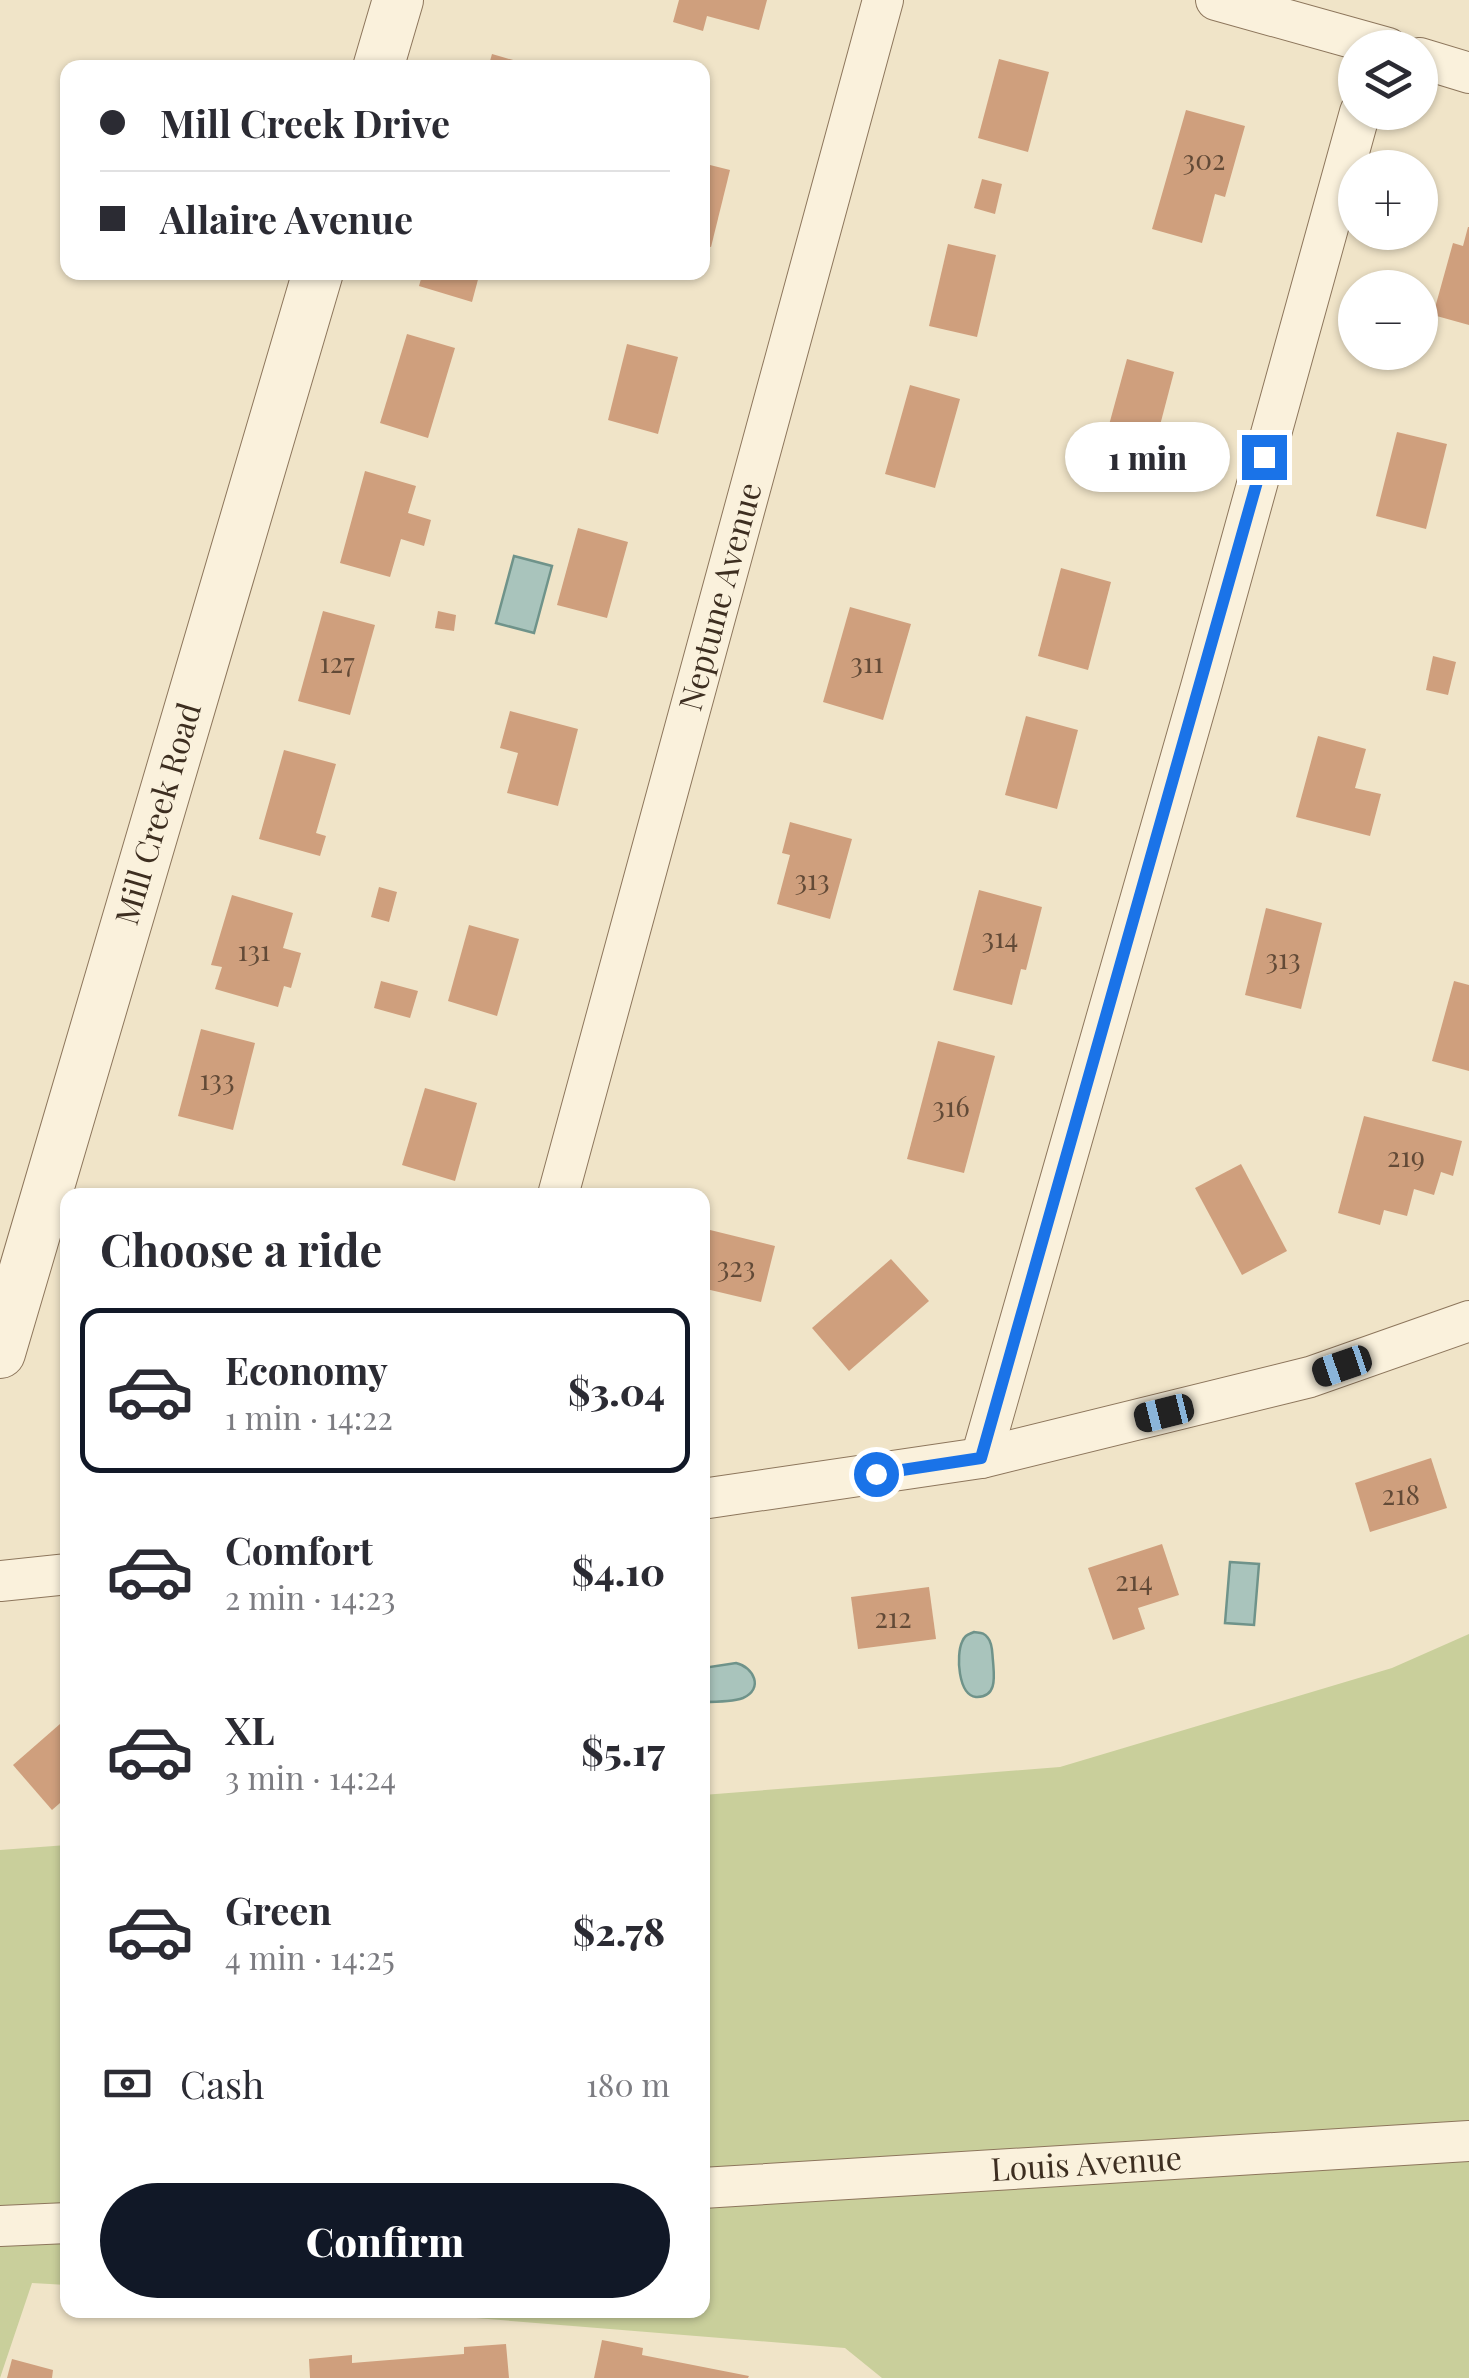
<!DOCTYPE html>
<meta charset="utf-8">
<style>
:root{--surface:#fff;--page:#f7f7f7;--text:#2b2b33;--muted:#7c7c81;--line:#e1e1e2;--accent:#111827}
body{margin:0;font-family:"Playfair Display",serif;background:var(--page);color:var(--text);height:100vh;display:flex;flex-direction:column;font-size:38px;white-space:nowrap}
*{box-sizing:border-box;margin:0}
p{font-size:32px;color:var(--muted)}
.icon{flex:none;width:55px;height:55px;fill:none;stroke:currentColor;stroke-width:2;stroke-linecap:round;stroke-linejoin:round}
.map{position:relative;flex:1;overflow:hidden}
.panel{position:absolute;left:60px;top:1188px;width:650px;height:1130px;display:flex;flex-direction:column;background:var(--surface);border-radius:20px;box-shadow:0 2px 8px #0004}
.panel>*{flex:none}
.guide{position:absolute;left:60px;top:60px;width:650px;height:220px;border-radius:20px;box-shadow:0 2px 8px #0004;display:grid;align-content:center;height:220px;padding:0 40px;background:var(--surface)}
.fabs{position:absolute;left:1338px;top:30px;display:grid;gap:20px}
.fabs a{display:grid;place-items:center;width:100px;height:100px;border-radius:50%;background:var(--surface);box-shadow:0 2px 8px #0004;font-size:50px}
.end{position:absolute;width:45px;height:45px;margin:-22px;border:12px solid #1a73e8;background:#fff;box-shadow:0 0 0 5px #fff}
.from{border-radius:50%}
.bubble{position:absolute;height:70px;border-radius:35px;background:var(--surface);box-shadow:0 2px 8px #0004;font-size:32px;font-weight:800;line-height:70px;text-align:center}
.car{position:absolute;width:30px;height:60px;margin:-30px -15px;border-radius:12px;box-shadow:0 0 8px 2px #0007;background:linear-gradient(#222 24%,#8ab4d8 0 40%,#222 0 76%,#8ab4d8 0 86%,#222 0)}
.guide b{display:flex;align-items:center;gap:35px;height:95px;font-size:38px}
.guide b+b{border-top:2px solid var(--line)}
.guide i{width:25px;height:25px;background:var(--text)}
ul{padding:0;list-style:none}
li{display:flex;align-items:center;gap:30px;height:165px;margin:0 20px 15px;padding:0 20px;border:5px solid transparent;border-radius:20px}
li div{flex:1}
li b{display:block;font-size:38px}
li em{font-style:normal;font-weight:800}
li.active{border-color:var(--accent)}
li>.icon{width:90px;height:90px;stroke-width:1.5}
h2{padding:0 40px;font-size:45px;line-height:120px}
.pay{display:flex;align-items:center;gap:25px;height:110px;padding:0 40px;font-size:38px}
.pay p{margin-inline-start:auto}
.cta{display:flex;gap:20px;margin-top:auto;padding:20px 40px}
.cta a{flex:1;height:115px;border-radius:60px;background:var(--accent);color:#fff;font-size:40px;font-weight:800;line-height:115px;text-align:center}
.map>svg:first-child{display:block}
</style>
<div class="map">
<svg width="1469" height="2378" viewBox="0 0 1469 2378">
<rect width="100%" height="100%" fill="#f0e4c8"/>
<g fill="#c9cf9b">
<path d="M1469 1634V2378H882L845 2348 376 2310H702L703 1795 1060 1767 1392 1668Z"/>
<path d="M67 1845V2285L32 2283 0 2378V1850Z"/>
</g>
<g fill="#a9c4bc" stroke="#6f938a" stroke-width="2.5">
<path d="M514 556 552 566 534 633 496 623Z"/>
<path d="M1230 1562 1259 1564 1254 1625 1225 1623Z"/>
<path d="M974 1632C980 1633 984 1632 988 1638 993 1644 992 1653 993 1661 994 1675 998 1698 976 1697 958 1695 956 1655 962 1642 965 1635 967 1635 974 1632Z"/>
<path d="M736 1663C754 1667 764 1689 743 1698 732 1702 714 1702 703 1702V1668Z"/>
</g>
<g fill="#cf9f7d">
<path d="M679 0H767L759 30 707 16 703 31 673 22Z"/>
<path d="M492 54 534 66V68H488Z"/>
<path d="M999 59 1049 72 1028 152 978 138Z"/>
<path d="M1186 110 1245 126 1225 197 1215 194 1202 243 1152 229Z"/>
<path d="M702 163 730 170 711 247 702 245Z"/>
<path d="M982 179 1002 184 995 214 974 208Z"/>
<path d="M1468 227H1469V325L1433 315 1453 243 1463 246Z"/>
<path d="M948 244 996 255 977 337 929 326Z"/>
<path d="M423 272H480L472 302 419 286Z"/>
<path d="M407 334 455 348 428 438 380 423Z"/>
<path d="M627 344 678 357 658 434 608 420Z"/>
<path d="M1127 359 1174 372 1148 471 1100 458Z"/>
<path d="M910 385 960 399 935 488 885 474Z"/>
<path d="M1397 432 1447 444 1426 529 1376 516Z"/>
<path d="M365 471 416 486 408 513 431 520 424 546 401 539 390 577 340 563Z"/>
<path d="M578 528 628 542 607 618 557 605Z"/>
<path d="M1061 568 1111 582 1088 670 1038 656Z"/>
<path d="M850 607 911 624 883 720 823 702Z"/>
<path d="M323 611 375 625 350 715 298 701Z"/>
<path d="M438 611 456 615 454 631 435 628Z"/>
<path d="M1433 656 1456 662 1448 695 1426 690Z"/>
<path d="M510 711 578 729 558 806 507 793 518 753 500 748Z"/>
<path d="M1026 716 1078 730 1057 809 1005 795Z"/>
<path d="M1318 736 1366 749 1355 788 1381 794 1370 836 1296 817Z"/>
<path d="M284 750 336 764 316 833 326 836 320 856 259 839Z"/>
<path d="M790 822 852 839 830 919 777 904 790 855 782 853Z"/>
<path d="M379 887 397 892 389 922 371 917Z"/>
<path d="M979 890 1042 907 1026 970 1021 969 1012 1005 953 990Z"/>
<path d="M232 895 293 913 283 948 301 953 291 988 284 986 278 1007 215 989 222 967 211 965Z"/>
<path d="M1266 908 1322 923 1301 1009 1245 995Z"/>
<path d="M469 925 519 939 497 1016 448 1001Z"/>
<path d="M381 981 418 991 410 1018 374 1008Z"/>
<path d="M1454 981 1469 985V1071L1432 1061Z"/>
<path d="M201 1029 255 1043 233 1130 178 1116Z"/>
<path d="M938 1041 995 1056 964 1173 907 1159Z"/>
<path d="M425 1088 477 1103 455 1181 402 1165Z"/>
<path d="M1364 1116 1462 1141 1453 1176 1441 1172 1434 1195 1414 1189 1407 1216 1384 1210 1380 1225 1338 1213Z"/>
<path d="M1241 1164 1287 1251 1242 1275 1195 1188Z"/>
<path d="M702 1228 775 1246 761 1302 702 1288Z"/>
<path d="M891 1259 929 1301 849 1371 812 1328Z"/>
<path d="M1431 1458 1447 1508 1370 1532 1355 1483Z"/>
<path d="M1162 1544 1179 1595 1138 1608 1145 1629 1113 1640 1088 1568Z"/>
<path d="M929 1587 936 1639 858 1649 851 1597Z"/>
<path d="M68 1717V1796L52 1810 13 1765Z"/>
<path d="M602 2340 643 2348 642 2355 749 2376 748 2378H594Z"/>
<path d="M506 2344 509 2378H310L309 2359 352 2355V2363L464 2354V2347Z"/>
<path d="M12 2359 53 2370 52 2378H7Z"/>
</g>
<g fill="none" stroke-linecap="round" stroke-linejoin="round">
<g stroke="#8d765c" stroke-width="42">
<g id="minor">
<path d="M1216 0 1388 48"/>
<path d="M1420 58 1469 73"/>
<path id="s1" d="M558 1195 883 0"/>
<path d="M981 1458 1201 687 1360 112"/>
<path d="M702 1499 981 1458 1310 1377 1469 1321"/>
<path d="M0 1581 68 1574"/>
<path id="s2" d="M702 2188 1469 2141"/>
<path d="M0 2226 68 2223"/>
</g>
</g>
<g stroke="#8d765c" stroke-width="52">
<g id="tertiary">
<path d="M378 68 398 0"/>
<path id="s3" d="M0 1353 318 272"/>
</g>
</g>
<use href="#minor" stroke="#faf1dc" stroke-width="40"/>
<use href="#tertiary" stroke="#faf1dc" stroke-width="50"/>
</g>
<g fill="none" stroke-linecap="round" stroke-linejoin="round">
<path stroke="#1a73e8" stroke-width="12" d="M876 1474 981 1458 1264 457"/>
</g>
<g text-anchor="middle" stroke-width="10" stroke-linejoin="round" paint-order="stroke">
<g font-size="28" fill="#624a37">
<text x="1204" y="170">302</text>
<text x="337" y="673">127</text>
<text x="867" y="673">311</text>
<text x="812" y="890">313</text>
<text x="1000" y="948">314</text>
<text x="254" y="961">131</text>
<text x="1283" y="969">313</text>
<text x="217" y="1090">133</text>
<text x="951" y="1117">316</text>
<text x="1406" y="1167">219</text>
<text x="736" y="1277">323</text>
<text x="1401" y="1505">218</text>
<text x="1134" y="1591">214</text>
<text x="893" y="1628">212</text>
</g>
<g font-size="32" fill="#3d2e20" stroke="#f7eed8">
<text dy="11" stroke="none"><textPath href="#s1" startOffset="620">Neptune Avenue</textPath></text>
<text dy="11" stroke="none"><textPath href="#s3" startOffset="562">Mill Creek Road</textPath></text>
<text dy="11" stroke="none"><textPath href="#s2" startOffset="385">Louis Avenue</textPath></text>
</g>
</g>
</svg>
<div class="fabs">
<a><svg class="icon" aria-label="layers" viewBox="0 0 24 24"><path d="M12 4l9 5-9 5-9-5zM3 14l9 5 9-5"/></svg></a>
<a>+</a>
<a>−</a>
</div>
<i class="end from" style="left:876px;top:1474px"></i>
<i class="end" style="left:1264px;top:457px"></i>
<div class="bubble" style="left:1065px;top:422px;width:165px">1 min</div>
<i class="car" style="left:1342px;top:1366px;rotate:251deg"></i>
<i class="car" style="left:1164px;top:1413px;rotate:256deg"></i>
<div class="guide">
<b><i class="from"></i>Mill Creek Drive</b>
<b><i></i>Allaire Avenue</b>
</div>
<section class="panel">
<h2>Choose a ride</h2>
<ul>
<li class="active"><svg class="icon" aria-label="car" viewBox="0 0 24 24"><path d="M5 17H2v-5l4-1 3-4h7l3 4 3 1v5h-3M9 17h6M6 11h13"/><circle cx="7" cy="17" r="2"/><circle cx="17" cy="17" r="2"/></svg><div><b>Economy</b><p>1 min · 14:22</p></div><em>$3.04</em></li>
<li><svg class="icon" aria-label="car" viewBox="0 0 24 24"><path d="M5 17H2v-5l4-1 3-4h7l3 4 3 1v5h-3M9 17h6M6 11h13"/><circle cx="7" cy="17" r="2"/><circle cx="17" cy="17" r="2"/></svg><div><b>Comfort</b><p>2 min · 14:23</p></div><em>$4.10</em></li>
<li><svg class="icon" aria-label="car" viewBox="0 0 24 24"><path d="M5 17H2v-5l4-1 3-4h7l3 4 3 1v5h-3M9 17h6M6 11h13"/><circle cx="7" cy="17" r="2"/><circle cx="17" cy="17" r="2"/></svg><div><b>XL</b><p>3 min · 14:24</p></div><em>$5.17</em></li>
<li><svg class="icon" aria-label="car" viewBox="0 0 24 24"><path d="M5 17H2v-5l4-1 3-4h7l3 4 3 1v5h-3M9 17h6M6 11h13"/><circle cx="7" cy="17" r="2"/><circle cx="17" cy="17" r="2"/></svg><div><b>Green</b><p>4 min · 14:25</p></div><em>$2.78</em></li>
</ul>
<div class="pay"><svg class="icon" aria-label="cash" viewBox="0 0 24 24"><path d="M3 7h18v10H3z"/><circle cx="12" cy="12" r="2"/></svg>Cash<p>180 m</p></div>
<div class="cta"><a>Confirm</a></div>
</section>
</div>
